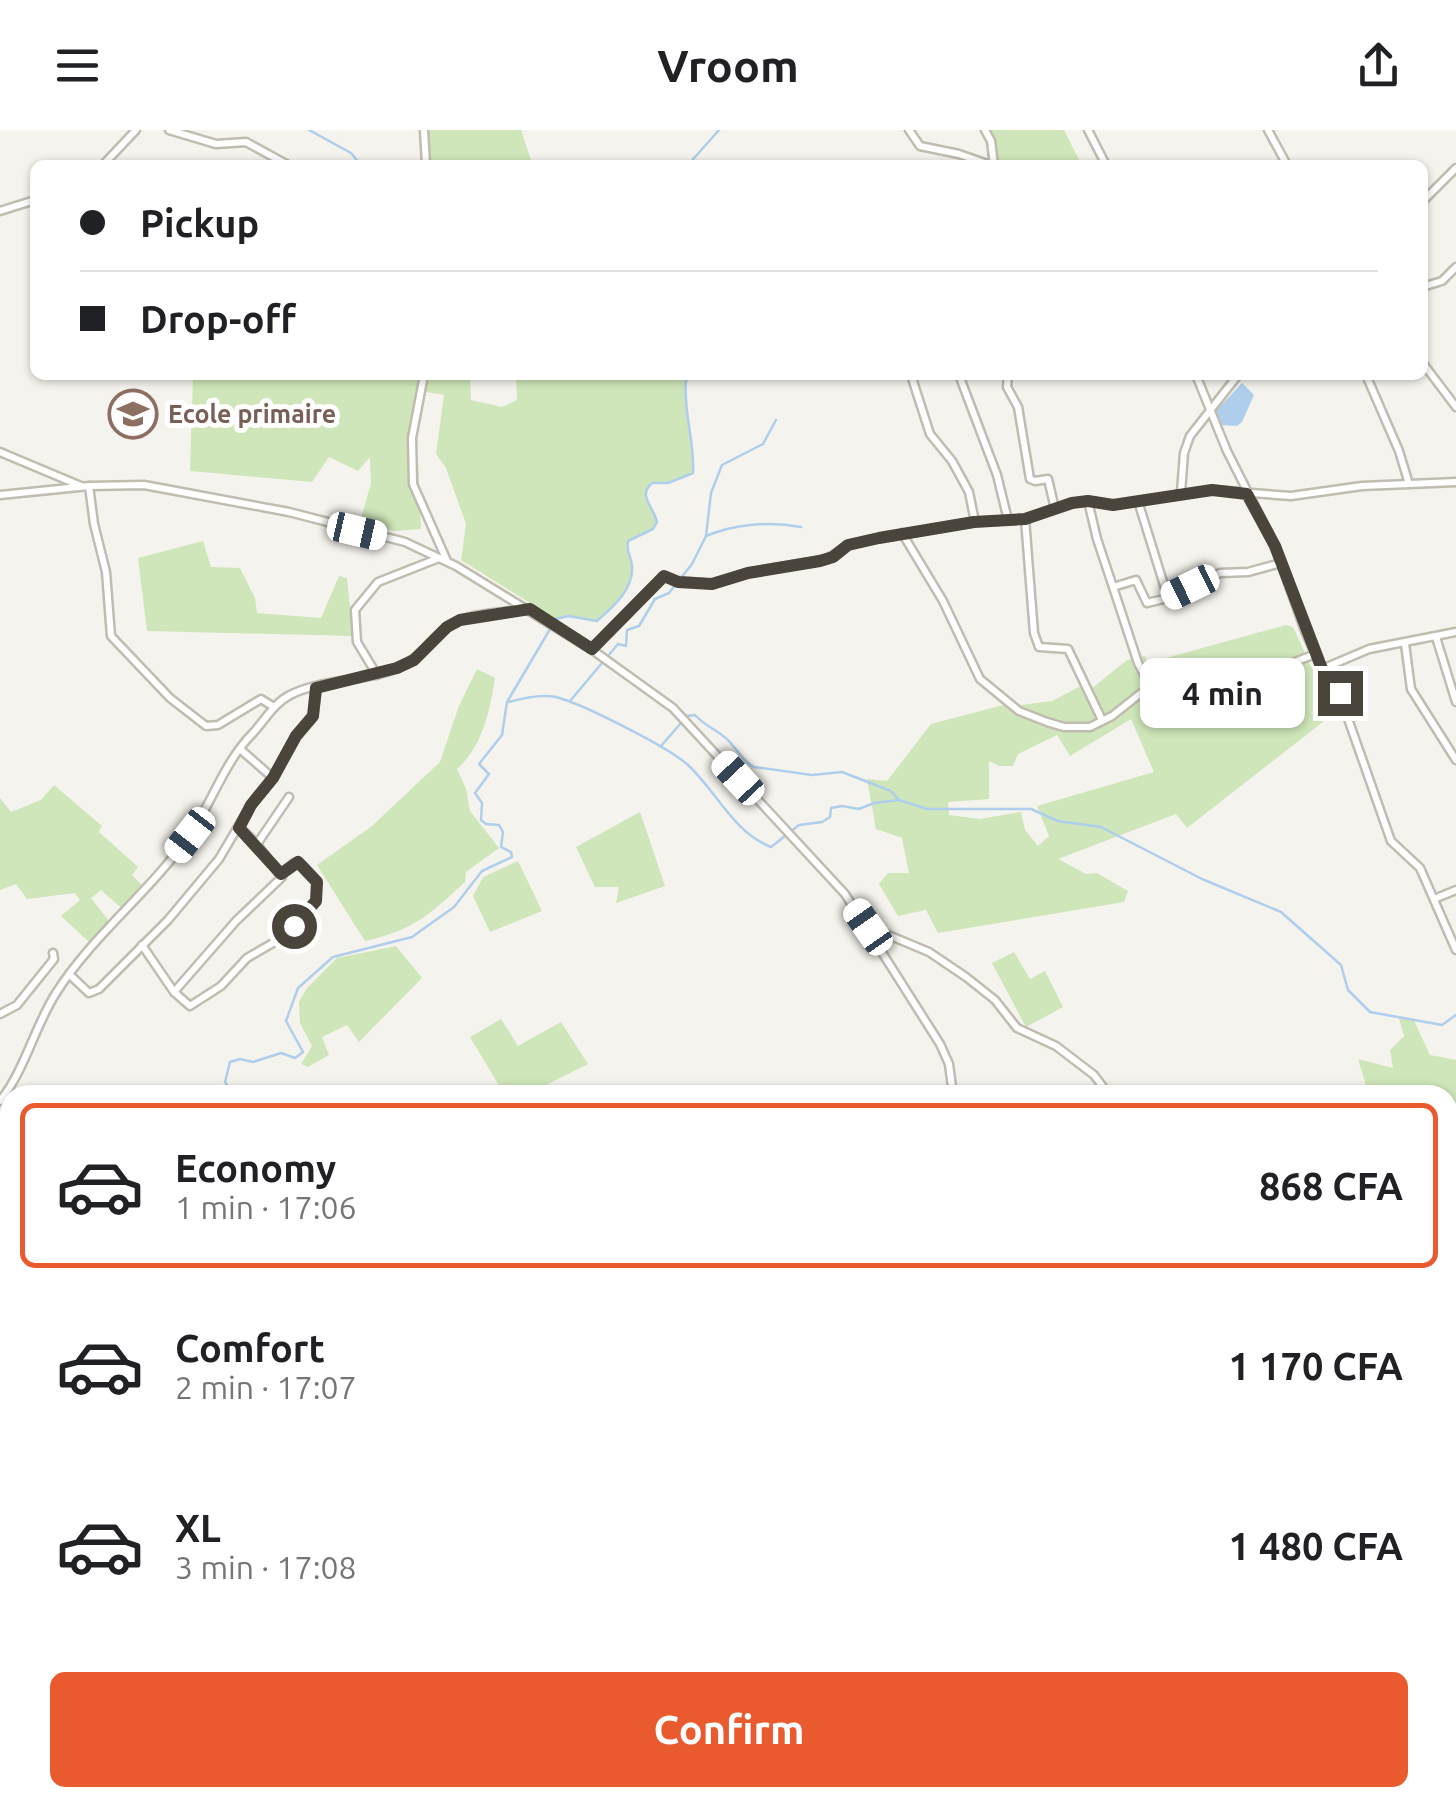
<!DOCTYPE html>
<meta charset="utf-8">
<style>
:root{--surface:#fff;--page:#f6f6f6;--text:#202124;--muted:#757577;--line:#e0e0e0;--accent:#ea5a2f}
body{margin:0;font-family:Ubuntu,sans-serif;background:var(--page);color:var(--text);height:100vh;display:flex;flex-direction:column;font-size:38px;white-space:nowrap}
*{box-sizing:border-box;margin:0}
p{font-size:32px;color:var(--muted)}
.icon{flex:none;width:55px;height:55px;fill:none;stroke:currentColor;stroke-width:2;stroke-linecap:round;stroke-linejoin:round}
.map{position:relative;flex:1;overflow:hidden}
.drawer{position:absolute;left:0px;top:955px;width:1458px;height:722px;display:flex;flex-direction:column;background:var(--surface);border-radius:30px 30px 0 0;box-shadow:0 2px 8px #0004}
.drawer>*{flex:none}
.hud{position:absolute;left:30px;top:30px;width:1398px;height:220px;border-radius:15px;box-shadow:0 2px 8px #0004;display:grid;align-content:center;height:220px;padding:0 50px;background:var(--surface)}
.end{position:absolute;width:45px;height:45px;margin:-22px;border:12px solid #4a453a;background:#fff;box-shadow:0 0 0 5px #fff}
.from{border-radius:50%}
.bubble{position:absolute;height:70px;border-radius:15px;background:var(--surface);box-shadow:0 2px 8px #0004;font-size:32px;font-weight:600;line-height:70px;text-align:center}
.car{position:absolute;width:30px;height:60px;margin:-30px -15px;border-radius:12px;box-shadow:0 0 8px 2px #0007;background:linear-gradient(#fff 24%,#345 0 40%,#fff 0 76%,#345 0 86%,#fff 0)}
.hud b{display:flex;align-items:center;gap:35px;height:95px;font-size:38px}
.hud b+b{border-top:2px solid var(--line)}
.hud i{width:25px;height:25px;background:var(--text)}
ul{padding:18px 0 0;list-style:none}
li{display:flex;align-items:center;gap:30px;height:165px;margin:0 20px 15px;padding:0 30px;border:5px solid transparent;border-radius:15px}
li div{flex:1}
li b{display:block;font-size:38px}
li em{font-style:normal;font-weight:600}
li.on{border-color:var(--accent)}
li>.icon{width:90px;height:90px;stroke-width:1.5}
.action{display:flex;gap:20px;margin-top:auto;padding:20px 50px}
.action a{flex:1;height:115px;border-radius:15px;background:var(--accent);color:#fff;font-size:40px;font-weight:600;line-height:115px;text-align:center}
header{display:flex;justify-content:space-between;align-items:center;height:130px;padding:0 50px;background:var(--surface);font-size:45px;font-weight:600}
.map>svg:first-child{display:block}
</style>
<header><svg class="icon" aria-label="menu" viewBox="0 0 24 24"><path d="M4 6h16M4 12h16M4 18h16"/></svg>Vroom<svg class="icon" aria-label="share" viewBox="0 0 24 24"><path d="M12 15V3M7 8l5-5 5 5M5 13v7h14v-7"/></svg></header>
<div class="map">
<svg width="1456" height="1677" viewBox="0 0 1456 1677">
<rect width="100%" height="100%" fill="#f5f3ed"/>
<g fill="#cee6b9" fill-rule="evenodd">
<path d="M423 0H521L532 33 643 30 650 35H423Z"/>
<path d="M983 0H1064L1079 30 1069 35H996Z"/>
<path d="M193 245H326L333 249 335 245H470L471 270 502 277 517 270 516 245H690C679 262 695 319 693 343L668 353H652C637 366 654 377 657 392L653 399 628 411C626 423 631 425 632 435 634 459 613 477 597 491L568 486 556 489 461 430 466 394 446 338 436 324 444 265 420 261 414 310 418 331 421 399 395 401 360 392 371 353 370 327 358 341 329 327 312 352 190 341Z"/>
<path d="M203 411 211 437 240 438 255 468 257 483 321 488 339 446 347 448 353 506 147 501 138 428Z"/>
<path d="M1286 495 1293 497 1333 584 1187 698 1176 684 1058 729 1086 744 1097 743 1128 761 1124 772 938 803 926 780 898 786 879 754 888 743H909L902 708 876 699 867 649 887 651 931 594 1011 573 1015 576 1052 571 1083 555 1091 559 1127 530 1145 526 1148 533ZM1131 589 1154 642 1037 676 1049 706 1038 716 1025 700 1021 682 980 689 949 685 948 672 989 669V631L999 636H1013L1018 624 1057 605 1070 626Z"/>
<path d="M477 539 495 548C490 581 482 617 457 639L466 659 470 681 499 718 466 742 465 752C429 785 414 800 365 811L317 735 372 696 440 632 459 576Z"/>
<path d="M54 655 102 696 99 702 138 737 132 745 148 761 127 783 101 760 91 768 112 795 89 812 61 786 80 770 75 763 27 769 16 754 0 760V668L11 682 41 670Z"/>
<path d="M640 682 665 756 616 773 619 757H595L576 717Z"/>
<path d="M518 731 542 781 490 802 473 766 483 747Z"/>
<path d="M396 816 422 848 359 912 347 895 322 907 329 925 308 937 301 934 312 916 300 893 299 872 307 858 337 828Z"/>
<path d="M1014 822 1030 849 1045 841 1063 877 1026 897 992 833Z"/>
<path d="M1399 888 1414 891 1430 925 1456 930V1008L1448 1012V965H1369L1358 929 1393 938 1390 920 1404 906Z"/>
<path d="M501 889 518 916 561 892 588 934 526 965H487L500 957 470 907Z"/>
</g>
<path fill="#afceec" d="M1242 253 1254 265 1242 292 1237 296 1220 295 1215 282Z"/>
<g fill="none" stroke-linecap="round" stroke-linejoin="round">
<g stroke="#afceec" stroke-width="2.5">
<path d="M309 0 351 23 361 35"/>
<path d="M688 35 719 0"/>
<path d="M706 406 711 363 722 335 763 314 776 290"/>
<path d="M570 571 618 514 626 516 627 500 639 496 655 469 669 463 692 434 706 406C735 394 770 391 801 397"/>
<path d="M509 572C523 568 541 564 556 567 583 574 668 617 688 635 717 662 733 702 771 717L799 695 822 692 830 687 831 678 842 676 859 679 874 673 899 670 927 679H1031L1058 691 1101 697 1202 749 1281 782 1341 835 1348 860 1370 882 1442 895 1456 885"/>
<path d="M686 586 695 585C704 595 713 598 723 606 736 615 740 630 754 637L812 645 842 642 891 661 898 669"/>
<path d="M661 616 681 593"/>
<path d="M240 965 232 963 225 952 230 932 240 929 253 932 281 923 295 928 303 922 286 891 298 858 333 827 412 807 454 777 482 741 512 727 511 722 501 717 503 702 499 695 486 694 481 690 482 673 475 663 489 644 479 634 502 605 507 572 556 489 568 486 597 491C613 477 634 459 632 436 631 425 626 423 628 411L653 399 657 392C654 377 637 366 652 353H668L693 343C695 313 683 281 686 251L690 247 711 248 716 245"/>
<path d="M10 1499V1510"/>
<path d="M0 1547 10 1537"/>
</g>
<g stroke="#c0bcb0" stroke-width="11">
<g id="minor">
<path d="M169 0 216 14 246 12 288 35"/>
<path d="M424 0 426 35"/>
<path d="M909 0 920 16 959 24 990 35"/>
<path d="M985 0 991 11 994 35"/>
<path d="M1088 0 1106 35"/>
<path d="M1268 0 1287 35"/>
<path d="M103 35 136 0"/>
<path d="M1422 72 1456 38"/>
<path d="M0 81 35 70"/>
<path d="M1422 157 1442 151 1456 137"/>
<path d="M1422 232 1456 277"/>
<path d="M424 245 412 308 413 354 447 431"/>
<path d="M911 245 930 304 952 331 969 362 975 392"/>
<path d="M959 245 997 345 1008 390"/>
<path d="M1008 245 1007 257 1018 277 1030 349 1035 351 1048 349 1055 379"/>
<path d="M1196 245 1227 321 1275 416 1305 501 1322 539 1339 563 1391 711 1420 738 1456 820"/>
<path d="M1366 245 1399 321 1409 354"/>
<path d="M0 322 81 356"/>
<path d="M89 356 94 394 106 442 111 506 170 568 206 596 218 595 261 569 274 577"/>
<path d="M1181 362 1184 323 1190 306 1238 245"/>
<path d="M0 365 89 356 144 355 289 382 405 412 456 436 591 519 673 578 845 764 940 914 949 934 953 965"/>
<path d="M1088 371 1097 409 1113 457 1136 450 1147 473 1168 468 1220 443 1248 442 1281 433"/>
<path d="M1138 371 1168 468"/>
<path d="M1025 389 1034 503 1039 517 1068 519 1102 590"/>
<path d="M902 403 943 471 980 549 1019 581 1047 592 1064 597H1090L1112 586 1150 556 1171 552 1209 554 1248 542 1282 537 1315 524"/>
<path d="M1113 457 1138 533 1150 556"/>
<path d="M1436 507 1456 572"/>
<path d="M1405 514 1411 559 1456 630"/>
<path d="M591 519 664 446 678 451 712 454 747 443 827 429 848 415 879 408 975 392 1025 389 1071 373 1088 371 1113 375 1212 360 1291 366 1362 356 1456 352"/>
<path d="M1322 539 1369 519 1456 502"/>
<path d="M377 545 357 512 355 480 378 452 439 428"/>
<path d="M240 619 273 648"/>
<path d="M257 714 289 667"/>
<path d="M1434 769 1456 760"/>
<path d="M869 797 929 822 966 847 995 870 1017 898 1056 916 1094 945 1109 965"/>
<path d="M142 815 174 862 190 876 221 856 247 828 285 806 316 771 317 752 302 735 294 733 281 744"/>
<path d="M69 844 89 863 99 859 168 790 219 729 251 675 273 648 296 606 313 586 317 558"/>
<path d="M174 862 236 791 282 747 255 712 239 697"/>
<path d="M0 884 17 875 54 829 53 823"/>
<path d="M0 971C25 940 34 898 56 863 93 805 149 763 189 706 212 673 224 632 253 603 265 590 274 573 290 565 321 549 366 552 400 537 421 527 429 511 446 498 467 482 502 483 527 479"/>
<path d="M1448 991 1456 989"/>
<path d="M0 1072 10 1114"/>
<path d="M1448 1112 1456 1114"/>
<path d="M1448 1175 1456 1244"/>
<path d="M1448 1273 1456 1267"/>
<path d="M1448 1308 1456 1313"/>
<path d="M1448 1588 1456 1583"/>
<path d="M340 1668 346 1677"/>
<path d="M665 1677 674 1668"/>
<path d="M843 1677V1668"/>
<path d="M925 1677 926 1668"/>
<path d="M1281 1677 1299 1668"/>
</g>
</g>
<use href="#minor" stroke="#fff" stroke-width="6"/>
</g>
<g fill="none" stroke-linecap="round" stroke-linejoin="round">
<path stroke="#4a453a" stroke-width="12" d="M294 796 316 771 317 752 298 732 281 744 239 698 251 675 273 648 296 606 313 586 316 558 397 538 414 530 447 497 460 490 530 479 592 519 664 446 678 452 712 454 748 443 820 431 833 427 848 415 879 408 974 392 1025 389 1072 373 1088 371 1113 375 1212 360 1247 364 1275 416 1322 539 1340 563"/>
</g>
<defs>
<g id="school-ring" transform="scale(2.5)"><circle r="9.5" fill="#fff" stroke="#8d6e63" stroke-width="1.5"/><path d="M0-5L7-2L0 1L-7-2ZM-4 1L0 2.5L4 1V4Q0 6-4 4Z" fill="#8d6e63"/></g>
</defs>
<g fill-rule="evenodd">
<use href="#school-ring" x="133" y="284"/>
</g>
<g text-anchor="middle" stroke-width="10" stroke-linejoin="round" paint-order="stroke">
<g font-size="25" font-weight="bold" fill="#785e54" stroke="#fff" text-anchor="start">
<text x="168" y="293">Ecole primaire</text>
</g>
</g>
</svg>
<i class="end from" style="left:294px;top:796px"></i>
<i class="end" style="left:1340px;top:563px"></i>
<div class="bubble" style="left:1140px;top:528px;width:165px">4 min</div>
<i class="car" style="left:357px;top:401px;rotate:103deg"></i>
<i class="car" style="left:1190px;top:457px;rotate:244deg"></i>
<i class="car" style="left:738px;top:648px;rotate:317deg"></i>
<i class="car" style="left:190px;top:705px;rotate:218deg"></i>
<i class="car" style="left:868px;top:797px;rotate:325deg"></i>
<div class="hud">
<b><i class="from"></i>Pickup</b>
<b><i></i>Drop-off</b>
</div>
<section class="drawer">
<ul>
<li class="on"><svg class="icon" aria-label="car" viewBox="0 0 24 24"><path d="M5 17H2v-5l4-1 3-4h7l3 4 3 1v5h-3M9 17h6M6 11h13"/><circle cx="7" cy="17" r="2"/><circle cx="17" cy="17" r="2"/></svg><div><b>Economy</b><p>1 min · 17:06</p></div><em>868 CFA</em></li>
<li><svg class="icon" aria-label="car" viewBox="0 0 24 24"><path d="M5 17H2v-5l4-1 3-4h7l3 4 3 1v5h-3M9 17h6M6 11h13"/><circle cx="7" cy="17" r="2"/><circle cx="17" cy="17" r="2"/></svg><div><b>Comfort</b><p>2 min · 17:07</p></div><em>1 170 CFA</em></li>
<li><svg class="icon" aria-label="car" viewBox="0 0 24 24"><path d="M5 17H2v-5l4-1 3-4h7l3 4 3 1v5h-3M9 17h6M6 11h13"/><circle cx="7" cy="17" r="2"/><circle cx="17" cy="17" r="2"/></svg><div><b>XL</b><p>3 min · 17:08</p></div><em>1 480 CFA</em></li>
</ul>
<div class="action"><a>Confirm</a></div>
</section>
</div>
